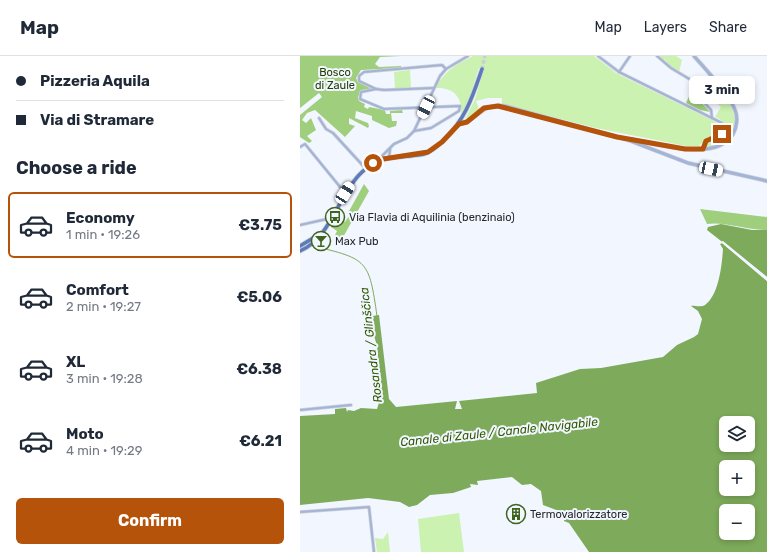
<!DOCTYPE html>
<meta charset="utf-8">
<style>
:root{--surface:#fff;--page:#f2f2f3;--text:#1f2937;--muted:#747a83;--line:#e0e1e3;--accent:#b45309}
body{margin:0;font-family:Rubik,sans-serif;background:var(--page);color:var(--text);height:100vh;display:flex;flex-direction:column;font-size:15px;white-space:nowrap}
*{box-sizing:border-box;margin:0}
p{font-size:13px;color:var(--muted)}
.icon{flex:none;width:22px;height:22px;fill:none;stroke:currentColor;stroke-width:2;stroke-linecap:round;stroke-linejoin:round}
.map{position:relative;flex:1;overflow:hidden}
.drawer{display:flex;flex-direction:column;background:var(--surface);width:300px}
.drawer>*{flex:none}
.guide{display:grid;align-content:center;height:88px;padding:0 16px;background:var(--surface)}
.buttons{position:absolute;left:419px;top:360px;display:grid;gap:8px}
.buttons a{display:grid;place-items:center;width:36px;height:36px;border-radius:6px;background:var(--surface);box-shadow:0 2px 6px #0003;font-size:20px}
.end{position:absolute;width:18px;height:18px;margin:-9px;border:5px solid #b45309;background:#fff;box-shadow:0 0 0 2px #fff}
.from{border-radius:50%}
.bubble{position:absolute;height:28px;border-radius:6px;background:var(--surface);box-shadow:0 2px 6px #0003;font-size:13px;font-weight:700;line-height:28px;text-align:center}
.car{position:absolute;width:12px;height:24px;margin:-12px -6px;border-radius:5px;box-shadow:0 0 3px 1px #0007;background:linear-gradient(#fff 24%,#345 0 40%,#fff 0 76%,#345 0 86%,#fff 0)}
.guide b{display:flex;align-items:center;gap:14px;height:38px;font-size:15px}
.guide b+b{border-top:1px solid var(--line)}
.guide i{width:10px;height:10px;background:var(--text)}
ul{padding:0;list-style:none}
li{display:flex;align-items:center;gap:12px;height:66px;margin:0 8px 6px;padding:0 8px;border:2px solid transparent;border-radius:6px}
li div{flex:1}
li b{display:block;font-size:15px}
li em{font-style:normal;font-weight:700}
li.on{border-color:var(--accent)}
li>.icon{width:36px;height:36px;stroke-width:1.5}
h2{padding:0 16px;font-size:18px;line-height:48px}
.cta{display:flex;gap:8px;margin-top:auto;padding:8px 16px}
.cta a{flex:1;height:46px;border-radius:6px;background:var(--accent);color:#fff;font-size:16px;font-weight:700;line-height:46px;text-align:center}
header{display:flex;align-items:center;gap:24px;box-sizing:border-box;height:56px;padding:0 20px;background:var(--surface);border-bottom:1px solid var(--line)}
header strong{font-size:19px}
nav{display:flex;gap:22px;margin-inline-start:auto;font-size:14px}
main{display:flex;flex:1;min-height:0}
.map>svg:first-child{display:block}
</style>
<header>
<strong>Map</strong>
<nav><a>Map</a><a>Layers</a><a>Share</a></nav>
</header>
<main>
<section class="drawer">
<div class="guide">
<b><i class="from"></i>Pizzeria Aquila</b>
<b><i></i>Via di Stramare</b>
</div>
<h2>Choose a ride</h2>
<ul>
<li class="on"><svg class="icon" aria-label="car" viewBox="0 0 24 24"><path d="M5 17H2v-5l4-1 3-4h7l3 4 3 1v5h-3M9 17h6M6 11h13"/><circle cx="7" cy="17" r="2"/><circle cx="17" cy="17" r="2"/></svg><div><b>Economy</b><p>1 min · 19:26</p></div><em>€3.75</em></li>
<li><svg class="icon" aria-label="car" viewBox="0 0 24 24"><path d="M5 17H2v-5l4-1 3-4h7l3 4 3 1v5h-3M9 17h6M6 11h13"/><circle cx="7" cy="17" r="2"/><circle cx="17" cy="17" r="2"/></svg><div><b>Comfort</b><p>2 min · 19:27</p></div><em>€5.06</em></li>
<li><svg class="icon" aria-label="car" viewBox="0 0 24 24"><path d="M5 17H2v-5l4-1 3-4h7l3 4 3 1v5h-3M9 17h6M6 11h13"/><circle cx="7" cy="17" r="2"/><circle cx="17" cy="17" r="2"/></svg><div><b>XL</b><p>3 min · 19:28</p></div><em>€6.38</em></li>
<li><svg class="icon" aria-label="car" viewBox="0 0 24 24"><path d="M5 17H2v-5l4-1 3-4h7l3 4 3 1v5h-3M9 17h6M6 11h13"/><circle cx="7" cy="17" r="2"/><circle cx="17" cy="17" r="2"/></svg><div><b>Moto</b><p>4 min · 19:29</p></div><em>€6.21</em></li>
</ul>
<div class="cta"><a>Confirm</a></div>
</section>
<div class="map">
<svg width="467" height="496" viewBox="0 0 467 496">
<rect width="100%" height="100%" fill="#f2f6ff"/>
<g fill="#cbf2b0">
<path d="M173 0H294L316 17 416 66 420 69C422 80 405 82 399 90H386L296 72 202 48V42H188L176 45 179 53 170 61 165 64 175 43 184 13 179 12 167 49 161 62C163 43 156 31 135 32 147 13 154 10 173 0Z"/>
<path d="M359 0H376L382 4 379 16 366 7 367 6 364 3 362 5Z"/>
<path d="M110 14 111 32H95L94 16Z"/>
<path d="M411 25C418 34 428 43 432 53 442 76 424 88 405 91L406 88 424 80C428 70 425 65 415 61L421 51 413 44 415 40 407 32Z"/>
<path d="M159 457 164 496H121L118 463Z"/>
<path d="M88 476 90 496H77L75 482 83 483Z"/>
</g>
<g fill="#9fce7d">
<path d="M0 0H101L80 1 75 8 79 11 101 10V12L61 14 56 22 58 26 72 33 61 34 58 41 59 45 65 48 64 51 68 53 69 51 85 54 86 58H90V55L102 54 103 57H91L92 65H97L96 70 89 72 72 64V60L56 55 55 62 68 67 69 70 68 72 49 62V68L55 70 45 81 15 54 7 57 2 64 6 67 11 62 16 74 7 80 12 85 9 87 0 81V59L22 41 19 37 0 52Z"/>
<path d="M395 27 397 29 398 43 410 56 400 54 386 47Z"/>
<path d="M64 128 69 135 42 183 35 179 37 175 31 171 38 163 45 166 49 160 48 157Z"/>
<path d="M400 153 467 161V174C448 174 423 165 407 168Z"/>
</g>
<g fill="#7eab5b" fill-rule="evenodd">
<path d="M421 168 452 174H467V221L407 174 408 171Z"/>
<path d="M422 187 467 225V496H289L269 467 264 465 265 460 259 455 243 449 241 435 231 428 222 429 212 421 177 425 178 429 170 428 171 431 153 437 130 439 117 449 109 451 100 446 68 442 0 449V360L35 358V353L46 352 47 356 48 354 54 355 61 352 77 353 81 340 77 290 71 269 72 260 79 259 89 343 96 351 157 345 155 353H162L159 345 237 337 236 327 280 313 301 312 363 301 377 289 394 281 398 278 402 263 398 255 391 250C394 249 400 252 405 249 419 239 422 208 423 193L420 188ZM426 367H448V389H426ZM426 411H448V433H426ZM426 455H448V477H426Z"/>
</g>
<path fill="#f2f6ff" d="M423 185 467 221V225L422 187 420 188V186Z"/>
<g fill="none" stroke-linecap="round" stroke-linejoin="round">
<path stroke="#7eab5b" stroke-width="1" d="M13 190C68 203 69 204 77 260"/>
<path stroke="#c9cdd4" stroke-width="3.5" stroke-dasharray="3.5 2" stroke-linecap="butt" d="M182 13 185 0"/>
<g stroke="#cdd1d9" stroke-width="3.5">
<g id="minor">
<path d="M298 0 319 16 422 67 425 72 422 78 406 85 403 93"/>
<path d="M357 0 371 12 396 27 399 41 411 54 412 62"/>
<path d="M319 16 330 0"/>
<path d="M133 32 84 34 76 33 59 25V20L64 16 142 9 146 13"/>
<path d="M76 33 61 36 60 43 84 53 160 50 159 55 131 72 114 75"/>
<path d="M19 62 26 73 33 77 66 113"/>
<path d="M0 91 5 88 45 137"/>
<path d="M89 102 90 93"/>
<path d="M78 104 94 88 107 82 114 75 140 20 146 13 168 0"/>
<path d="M0 169 27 163 30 164"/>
<path d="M0 354 51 349"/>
<path d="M0 456 69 451 74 496"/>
</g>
</g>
<g stroke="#cdd1d9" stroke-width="4.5">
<g id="tertiary">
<path d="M159 68C178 65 179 47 205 50L328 84 388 107 467 125"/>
<path d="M329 83C356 87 416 107 433 78 437 71 438 61 435 54 429 38 406 14 394 0"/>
</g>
</g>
<g stroke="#cdd1d9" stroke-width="5">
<g id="primary">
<path d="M0 190 15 181"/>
<path d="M0 195C31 182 38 139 61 117 81 97 99 103 124 98 131 96 138 90 144 84 166 62 172 42 182 13"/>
</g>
</g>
<use href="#minor" stroke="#a3b4d7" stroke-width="2"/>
<use href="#tertiary" stroke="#a3b4d7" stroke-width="3"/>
<use href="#primary" stroke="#5e7bb9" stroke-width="3.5"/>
</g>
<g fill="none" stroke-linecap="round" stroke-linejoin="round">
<path stroke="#b45309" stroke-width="5" d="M73 107 83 103 128 96 142 86 159 68 167 66 184 52 198 50 317 81 385 93H403L406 85 422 78"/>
</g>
<defs>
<g id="bus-ring" transform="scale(1)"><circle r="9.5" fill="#f2f6ff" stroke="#3f641d" stroke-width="1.5"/><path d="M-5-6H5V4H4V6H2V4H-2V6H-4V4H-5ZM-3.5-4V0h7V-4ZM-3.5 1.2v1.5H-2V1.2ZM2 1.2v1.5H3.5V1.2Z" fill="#3f641d"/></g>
<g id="bar-ring" transform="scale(1)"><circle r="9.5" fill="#f2f6ff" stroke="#3f641d" stroke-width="1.5"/><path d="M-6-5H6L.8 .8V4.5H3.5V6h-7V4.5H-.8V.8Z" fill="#3f641d"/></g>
<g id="building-ring" transform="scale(1)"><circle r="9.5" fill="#f2f6ff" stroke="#3f641d" stroke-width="1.5"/><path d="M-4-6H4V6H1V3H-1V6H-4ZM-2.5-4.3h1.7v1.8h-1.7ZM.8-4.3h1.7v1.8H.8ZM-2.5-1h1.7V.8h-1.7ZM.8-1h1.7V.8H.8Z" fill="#3f641d"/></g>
</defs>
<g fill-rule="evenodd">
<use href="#bus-ring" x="35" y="161"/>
<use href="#bar-ring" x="21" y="185"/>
<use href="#building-ring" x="216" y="458"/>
</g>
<g text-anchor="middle" stroke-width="4" stroke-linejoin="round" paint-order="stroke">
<g font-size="11" fill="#223f03" stroke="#f2f6ff">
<text x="35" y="20">Bosco<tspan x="35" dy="13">di Zaule</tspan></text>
</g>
<g font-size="11" fill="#25272a" stroke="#f2f6ff" text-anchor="start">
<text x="49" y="165">Via Flavia di Aquilinia (benzinaio)</text>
<text x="35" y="189">Max Pub</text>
<text x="230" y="462">Termovalorizzatore</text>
</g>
<g font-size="12" font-style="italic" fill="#315a00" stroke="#f2f6ff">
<text transform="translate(71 289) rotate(-97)" y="4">Rosandra / Glinščica</text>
<text transform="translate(199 376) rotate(-6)" y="4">Canale di Zaule / Canale Navigabile</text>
</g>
</g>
</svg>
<div class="buttons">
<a><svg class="icon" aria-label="layers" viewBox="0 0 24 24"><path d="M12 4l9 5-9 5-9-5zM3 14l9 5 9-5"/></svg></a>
<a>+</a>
<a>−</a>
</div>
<i class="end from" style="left:73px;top:107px"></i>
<i class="end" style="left:422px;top:78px"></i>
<div class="bubble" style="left:389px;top:20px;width:66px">3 min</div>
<i class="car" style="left:126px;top:51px;rotate:206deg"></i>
<i class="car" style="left:411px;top:113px;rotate:102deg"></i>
<i class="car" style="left:45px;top:137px;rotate:33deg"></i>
</div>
</main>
